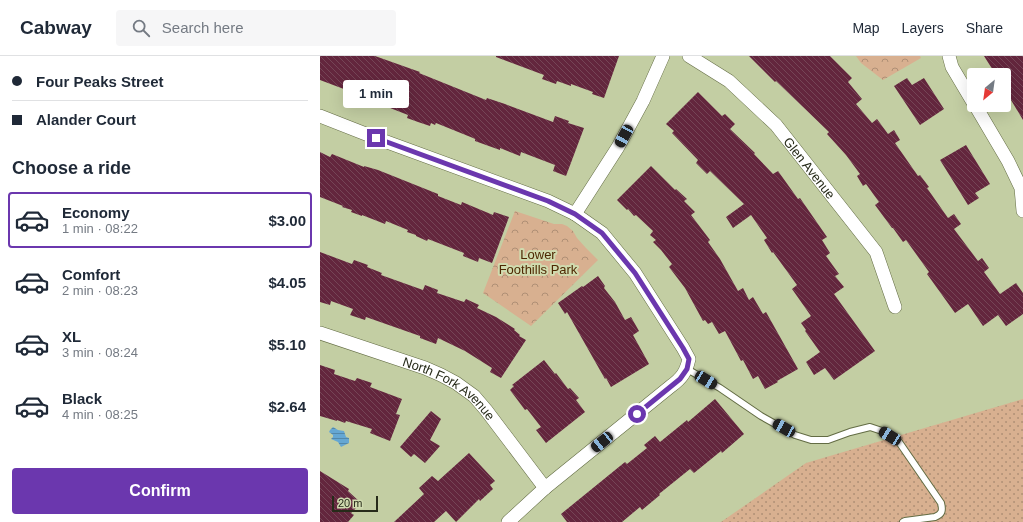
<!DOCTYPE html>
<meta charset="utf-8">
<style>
:root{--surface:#fff;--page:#f6f6f7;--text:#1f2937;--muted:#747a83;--line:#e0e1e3;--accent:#6b37ae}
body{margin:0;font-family:Helvetica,sans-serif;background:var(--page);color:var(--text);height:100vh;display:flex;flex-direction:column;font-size:15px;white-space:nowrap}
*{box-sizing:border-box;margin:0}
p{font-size:13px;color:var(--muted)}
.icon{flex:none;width:22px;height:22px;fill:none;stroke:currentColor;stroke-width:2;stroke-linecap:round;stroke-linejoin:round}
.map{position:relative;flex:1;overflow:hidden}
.details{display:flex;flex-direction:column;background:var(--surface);width:320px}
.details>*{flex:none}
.hud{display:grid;align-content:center;height:88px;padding:0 12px;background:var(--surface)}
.needle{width:26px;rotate:209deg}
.fabs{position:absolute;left:647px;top:12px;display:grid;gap:8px}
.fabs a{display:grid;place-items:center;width:44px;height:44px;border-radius:4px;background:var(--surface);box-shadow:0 4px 16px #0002;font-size:20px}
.scale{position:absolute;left:12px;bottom:10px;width:46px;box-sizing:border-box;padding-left:4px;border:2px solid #272b1a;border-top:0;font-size:11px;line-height:14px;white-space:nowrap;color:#272b1a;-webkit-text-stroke:3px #d0dbaf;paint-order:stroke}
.end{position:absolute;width:18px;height:18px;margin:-9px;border:5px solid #6b37ae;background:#fff;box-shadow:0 0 0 2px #fff}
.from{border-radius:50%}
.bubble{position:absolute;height:28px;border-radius:4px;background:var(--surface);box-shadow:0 4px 16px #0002;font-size:13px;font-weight:700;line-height:28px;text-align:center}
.car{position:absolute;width:12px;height:24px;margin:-12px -6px;border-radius:5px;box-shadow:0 0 3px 1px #0007;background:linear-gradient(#222 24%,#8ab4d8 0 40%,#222 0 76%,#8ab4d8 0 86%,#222 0)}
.hud b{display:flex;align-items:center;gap:14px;height:38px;font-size:15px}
.hud b+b{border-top:1px solid var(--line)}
.hud i{width:10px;height:10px;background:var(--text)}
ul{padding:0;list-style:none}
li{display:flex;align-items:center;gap:12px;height:56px;margin:0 8px 6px;padding:0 4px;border:2px solid transparent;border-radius:4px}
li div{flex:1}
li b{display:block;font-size:15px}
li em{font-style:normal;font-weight:700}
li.current{border-color:var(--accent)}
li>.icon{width:36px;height:36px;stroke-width:1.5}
h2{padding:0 12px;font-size:18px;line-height:48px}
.cta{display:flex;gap:8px;margin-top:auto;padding:8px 12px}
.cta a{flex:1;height:46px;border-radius:4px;background:var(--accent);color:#fff;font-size:16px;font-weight:700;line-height:46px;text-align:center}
header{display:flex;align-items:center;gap:24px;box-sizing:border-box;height:56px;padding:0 20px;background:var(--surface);border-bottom:1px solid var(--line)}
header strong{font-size:19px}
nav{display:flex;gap:22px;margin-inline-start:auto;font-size:14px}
.search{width:280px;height:36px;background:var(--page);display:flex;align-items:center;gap:10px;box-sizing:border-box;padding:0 14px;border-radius:4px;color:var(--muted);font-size:15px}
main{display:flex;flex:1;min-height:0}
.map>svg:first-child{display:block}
</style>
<header>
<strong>Cabway</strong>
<div class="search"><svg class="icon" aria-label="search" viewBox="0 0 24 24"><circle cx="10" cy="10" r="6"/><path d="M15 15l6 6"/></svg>Search here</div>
<nav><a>Map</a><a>Layers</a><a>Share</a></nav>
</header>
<main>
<section class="details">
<div class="hud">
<b><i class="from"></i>Four Peaks Street</b>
<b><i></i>Alander Court</b>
</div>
<h2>Choose a ride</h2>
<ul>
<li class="current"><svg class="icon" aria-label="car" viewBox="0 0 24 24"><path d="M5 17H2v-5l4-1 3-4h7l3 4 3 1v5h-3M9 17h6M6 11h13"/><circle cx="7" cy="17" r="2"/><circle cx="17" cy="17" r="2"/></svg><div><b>Economy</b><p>1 min · 08:22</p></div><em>$3.00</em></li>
<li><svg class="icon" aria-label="car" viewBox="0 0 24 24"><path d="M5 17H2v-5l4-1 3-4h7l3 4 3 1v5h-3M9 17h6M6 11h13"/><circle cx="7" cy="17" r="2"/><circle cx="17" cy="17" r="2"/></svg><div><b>Comfort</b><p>2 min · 08:23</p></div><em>$4.05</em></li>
<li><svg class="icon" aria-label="car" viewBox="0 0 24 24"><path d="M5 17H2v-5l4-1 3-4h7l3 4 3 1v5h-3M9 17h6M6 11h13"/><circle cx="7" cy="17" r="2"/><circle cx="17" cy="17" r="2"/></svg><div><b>XL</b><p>3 min · 08:24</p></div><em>$5.10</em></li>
<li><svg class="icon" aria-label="car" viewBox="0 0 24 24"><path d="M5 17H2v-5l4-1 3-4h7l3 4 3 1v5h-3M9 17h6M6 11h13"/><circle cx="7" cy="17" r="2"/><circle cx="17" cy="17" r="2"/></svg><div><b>Black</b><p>4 min · 08:25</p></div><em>$2.64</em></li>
</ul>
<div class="cta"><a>Confirm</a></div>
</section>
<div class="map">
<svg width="703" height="466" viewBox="0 0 703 466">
<defs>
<pattern id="grass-dots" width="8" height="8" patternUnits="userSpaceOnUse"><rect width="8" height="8" fill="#d8b090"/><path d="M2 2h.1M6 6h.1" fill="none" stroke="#af8f75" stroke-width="1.8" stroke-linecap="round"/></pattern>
<pattern id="forest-crowns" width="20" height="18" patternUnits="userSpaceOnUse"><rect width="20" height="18" fill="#d8b090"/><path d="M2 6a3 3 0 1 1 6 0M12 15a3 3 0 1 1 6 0" fill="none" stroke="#af8f75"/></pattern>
<pattern id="water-rules" width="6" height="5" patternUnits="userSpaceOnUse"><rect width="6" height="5" fill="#65a7d3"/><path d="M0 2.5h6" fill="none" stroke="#5388aa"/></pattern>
<pattern id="building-back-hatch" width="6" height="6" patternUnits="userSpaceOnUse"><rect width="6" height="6" fill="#63263d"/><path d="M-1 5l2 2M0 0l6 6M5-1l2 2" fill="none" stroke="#754556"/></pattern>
</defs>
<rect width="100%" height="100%" fill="#c3cea3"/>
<path fill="url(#grass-dots)" d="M703 343V466H401L486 407Z"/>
<g fill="url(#forest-crowns)">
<path d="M536 0H600L601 2 563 24 541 7Z"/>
<path d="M195 155 234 168H242L247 170 253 175 257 182 266 192 278 204 211 270 163 237Z"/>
</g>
<path fill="url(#water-rules)" d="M13 371 18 374 24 375 26 381 29 382V387L21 391 18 386 11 383 13 381V379L9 376 10 374Z"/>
<g fill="url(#building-back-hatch)">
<path d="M0 0H55L100 16 99 17 166 44 167 42 185 48 233 66 235 60 249 65 248 67 264 72 246 120 233 115 235 109 201 96 200 100 180 92V94L166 89 155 85V83L153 82 116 67 115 69 111 67 110 70 98 66 87 62 88 59 37 39V38L0 24Z"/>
<path d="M176 0H299L284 42 272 38 273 36 251 28V30L237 25 236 28 222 23 224 19 176 1Z"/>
<path d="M429 0H510L532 22 528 26 542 43 536 48 552 67 557 63 568 78 574 74 580 84 575 87 598 120 600 119 609 131 607 132 628 162 634 158 641 168 634 173 658 205 662 202 669 212 664 216 680 238 696 227 703 237V258L686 270 678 259 663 270 648 248 635 257 607 218 609 216 586 184 583 186 573 172H572L555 149 559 146 546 128 543 130 537 120 540 118 526 99 507 78 509 76 456 25 455 26Z"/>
<path d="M664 0H703V64L688 39 684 42V19H676Z"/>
<path d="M587 22 592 29 604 22 624 53 600 69 574 30Z"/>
<path d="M378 36 402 60 405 58 415 68 410 73 435 97 434 98 453 118 458 115 478 143 480 142 507 181 502 184 510 197 506 200 519 218 515 220 524 231 514 238 555 295 514 324 505 312 494 319 486 306 500 296 485 275 486 274 481 267 491 260 472 233 477 229 453 196 452 197 444 184 447 182 431 159 413 172 406 161 424 148 390 115 387 118 376 107 378 104 352 77 354 75 346 68Z"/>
<path d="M646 89 670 128 655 137 659 142 648 149 620 104Z"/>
<path d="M0 96 10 101 12 98 44 111V110L58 114 118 138V140L141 149 142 146 173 159 174 156 189 161 172 207 159 202 158 206 143 200 144 197 108 183 107 185 96 180V179L87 176 88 174 66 165 65 168 42 159V160L31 156 32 154 22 151 23 150 0 141Z"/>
<path d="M331 110 355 134 356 133 367 143 364 145 375 156 371 159 390 184 388 186 400 203 418 235 423 232 429 244 433 241 443 258 446 256 478 313 457 325 458 326 445 333 438 320 433 323 423 304 421 305 405 275 399 278 392 266 388 268 385 264 383 265 365 232 349 211 352 208 341 194 333 186 336 184 330 179 333 175 316 159 314 160 308 153 307 154 297 144Z"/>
<path d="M0 196 32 208 34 204 48 209 47 211 62 217 61 219 103 234 105 229 118 234 117 237 144 246 146 243 159 249 157 252 176 261 195 273 194 274 200 279 199 280 206 284 181 322 170 316 172 312 145 295 118 282 116 288 100 282V280L46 261 45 264 30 259 33 253 11 245 10 249 0 246Z"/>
<path d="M278 220 285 230 284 232 295 246 305 264 311 261 319 275 313 279 329 308 291 331 286 322 285 323 247 256 245 258 238 247 262 230 263 231Z"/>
<path d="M224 304 235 318 236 317 248 333 250 332 259 342 256 344 265 356 226 387 216 374 221 371 207 353 205 354 190 334 194 330 192 329Z"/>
<path d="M0 309 15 314 14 318 35 325 37 322 52 327 50 331 82 343 76 358 80 359 70 385 50 377 52 373 26 365 25 367 17 364V365L0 360Z"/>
<path d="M395 343 424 378 402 397 401 395 374 417 370 413 339 438 340 439 322 454 320 451 302 466H247L241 458 305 406 307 408 327 392 324 389 335 380 340 386 367 364 368 366Z"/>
<path d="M111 355 121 363 110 384 120 390 105 407 94 398 91 401 80 391Z"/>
<path d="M149 397 175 425 170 429 173 433 160 445 159 443 136 466 126 455 114 466H74L104 438 99 432 112 420 118 425Z"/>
<path d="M0 415 29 433 28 435 41 447 31 457 34 459 28 466H0Z"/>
</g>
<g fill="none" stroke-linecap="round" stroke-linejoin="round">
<g stroke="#636c44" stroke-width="8">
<path id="lane" d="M367 313 400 332 441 360 475 379 491 384H508L530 376 550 371 562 375 579 386 621 447C623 455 622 458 615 461L585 465 583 466"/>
</g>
<g stroke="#636c44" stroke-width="14">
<g id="street">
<path id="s1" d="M369 0 409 25 456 69 556 196 575 251"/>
<path d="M629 0 632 11 654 48"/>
<path d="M655 49 688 105 701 132 703 155"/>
<path d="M0 60 56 82 228 145 255 158 282 177 315 217 363 292 369 303C366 316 362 322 351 330L225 432 188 466"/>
<path d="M255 158 298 91 323 45 343 0"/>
<path id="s2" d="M0 277 105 312 121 319 136 327 154 340 166 354 225 432"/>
</g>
</g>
<use href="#lane" stroke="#fff" stroke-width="6"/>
<use href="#street" stroke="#fff" stroke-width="13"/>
</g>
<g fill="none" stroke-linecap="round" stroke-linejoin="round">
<path stroke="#6b37ae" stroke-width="5" d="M56 82 228 145 255 158 282 177 315 217 363 292 369 303 367 313 360 323 317 358"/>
</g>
<g text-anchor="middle" stroke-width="4" stroke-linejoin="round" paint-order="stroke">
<g font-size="13" fill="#272b1a" stroke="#d0dbaf">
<text dy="5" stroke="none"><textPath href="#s1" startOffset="166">Glen Avenue</textPath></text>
<text dy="5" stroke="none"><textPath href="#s2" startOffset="142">North Fork Avenue</textPath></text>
</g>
<g font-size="13" fill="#4e2802" stroke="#d0dbaf">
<text x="218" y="203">Lower<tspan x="218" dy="15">Foothills Park</tspan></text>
</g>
</g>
</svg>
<div class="fabs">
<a><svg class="needle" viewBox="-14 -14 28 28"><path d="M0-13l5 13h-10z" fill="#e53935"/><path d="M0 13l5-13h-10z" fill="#747a83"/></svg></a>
</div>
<div class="scale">20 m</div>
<i class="end from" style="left:317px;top:358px"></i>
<i class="end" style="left:56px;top:82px"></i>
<div class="bubble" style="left:23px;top:24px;width:66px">1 min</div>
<i class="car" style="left:304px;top:80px;rotate:209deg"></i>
<i class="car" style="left:386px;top:324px;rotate:121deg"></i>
<i class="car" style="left:464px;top:372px;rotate:299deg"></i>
<i class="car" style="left:570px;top:380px;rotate:302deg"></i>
<i class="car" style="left:282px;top:386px;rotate:231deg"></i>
</div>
</main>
